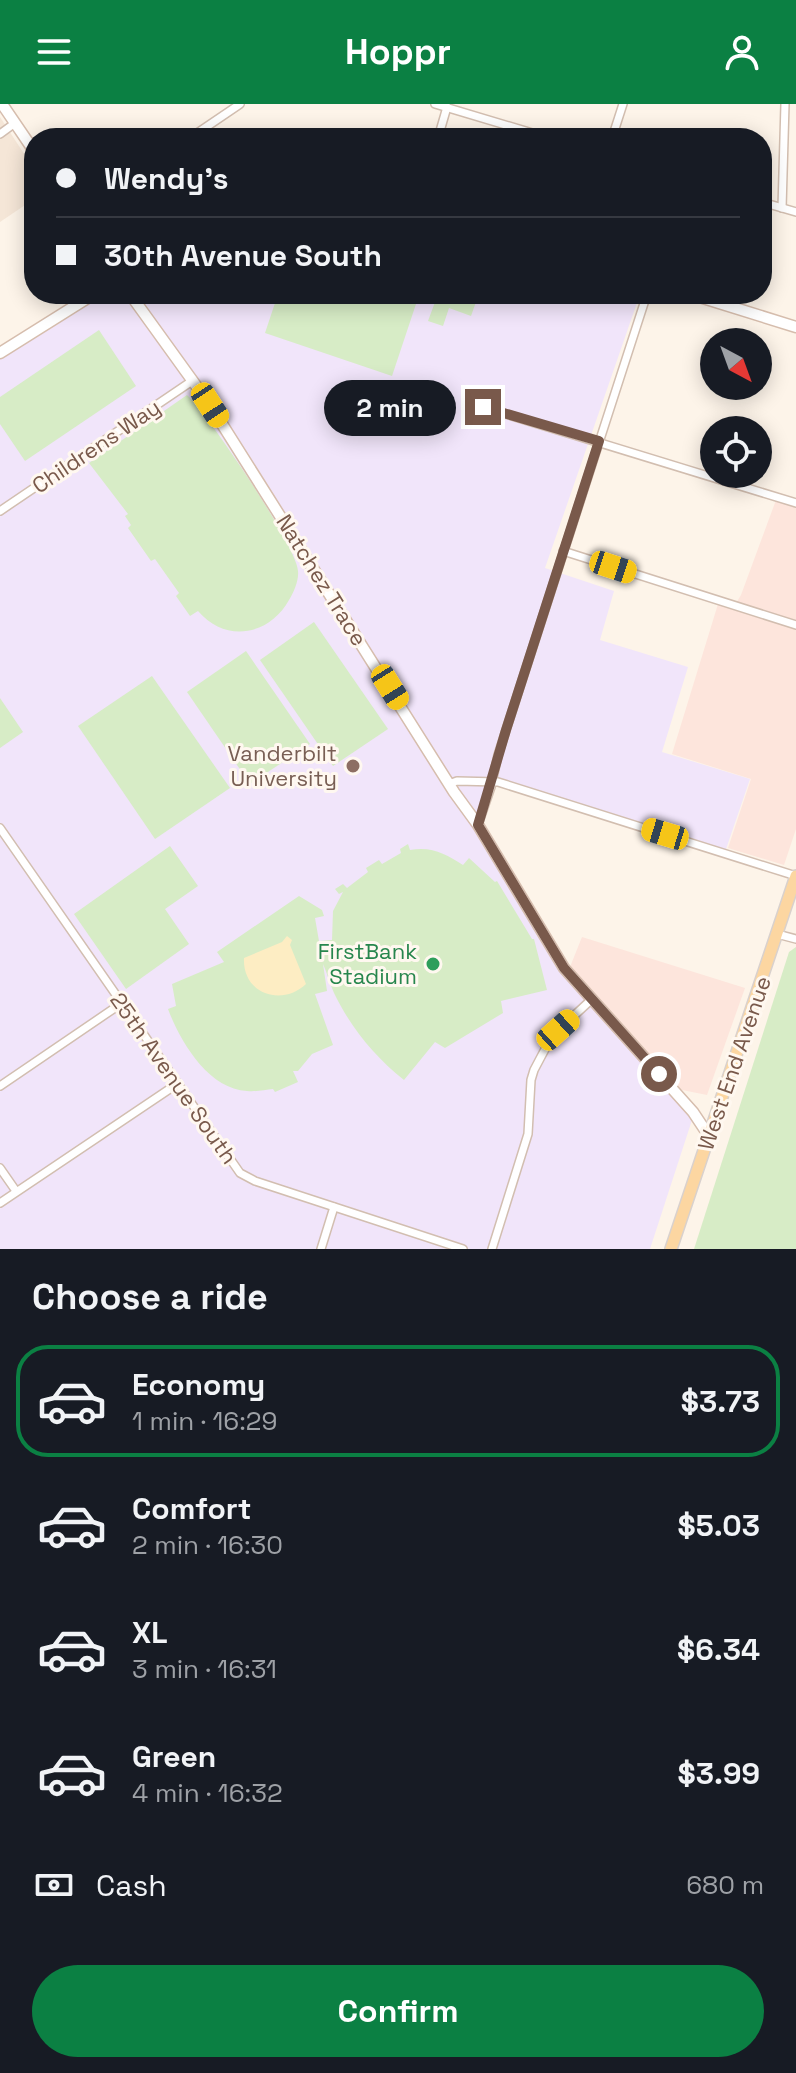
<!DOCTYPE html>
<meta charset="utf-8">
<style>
:root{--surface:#171b24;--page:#20242c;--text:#f1f3f6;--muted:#9ea1a6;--line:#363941;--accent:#0b8043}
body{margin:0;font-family:"Space Grotesk",sans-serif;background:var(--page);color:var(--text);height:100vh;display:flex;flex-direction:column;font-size:30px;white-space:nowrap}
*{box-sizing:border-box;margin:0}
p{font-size:26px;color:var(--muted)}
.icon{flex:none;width:44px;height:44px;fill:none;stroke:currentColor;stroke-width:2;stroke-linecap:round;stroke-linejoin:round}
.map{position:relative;height:1145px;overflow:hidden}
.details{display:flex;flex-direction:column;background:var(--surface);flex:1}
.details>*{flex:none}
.top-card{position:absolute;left:24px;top:24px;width:748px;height:176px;border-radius:32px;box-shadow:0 4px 20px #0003;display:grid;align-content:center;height:176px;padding:0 32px;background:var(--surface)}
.needle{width:52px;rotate:139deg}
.controls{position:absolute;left:700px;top:224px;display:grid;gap:16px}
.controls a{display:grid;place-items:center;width:72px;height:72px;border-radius:50%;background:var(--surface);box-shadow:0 4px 20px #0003;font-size:40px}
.end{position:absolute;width:36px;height:36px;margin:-18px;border:10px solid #79594b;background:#fff;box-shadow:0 0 0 4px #fff}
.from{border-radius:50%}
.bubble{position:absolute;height:56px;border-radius:28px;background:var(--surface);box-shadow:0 4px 20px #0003;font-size:26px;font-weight:700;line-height:56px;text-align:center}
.car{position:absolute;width:24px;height:48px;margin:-24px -12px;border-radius:10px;box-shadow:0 0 6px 2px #0007;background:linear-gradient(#f5c518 24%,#345 0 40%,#f5c518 0 76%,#345 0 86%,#f5c518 0)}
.top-card b{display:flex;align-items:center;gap:28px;height:76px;font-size:30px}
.top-card b+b{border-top:2px solid var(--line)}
.top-card i{width:20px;height:20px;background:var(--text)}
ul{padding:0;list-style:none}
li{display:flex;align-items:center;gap:24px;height:112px;margin:0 16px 12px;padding:0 16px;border:4px solid transparent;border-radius:32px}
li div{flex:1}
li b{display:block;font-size:30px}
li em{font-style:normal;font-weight:700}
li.active{border-color:var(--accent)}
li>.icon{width:72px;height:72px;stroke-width:1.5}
h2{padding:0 32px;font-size:36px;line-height:96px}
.pay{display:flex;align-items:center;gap:20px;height:88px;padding:0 32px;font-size:30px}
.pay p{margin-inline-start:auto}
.cta{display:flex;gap:16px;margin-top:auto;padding:16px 32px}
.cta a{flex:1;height:92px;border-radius:48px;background:var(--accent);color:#fff;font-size:32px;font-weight:700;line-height:92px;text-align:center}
header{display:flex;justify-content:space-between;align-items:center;height:104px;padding:0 32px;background:var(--accent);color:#fff;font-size:36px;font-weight:700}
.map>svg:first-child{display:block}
</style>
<header><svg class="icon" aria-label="menu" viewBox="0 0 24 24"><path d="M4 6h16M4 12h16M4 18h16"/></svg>Hoppr<svg class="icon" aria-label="person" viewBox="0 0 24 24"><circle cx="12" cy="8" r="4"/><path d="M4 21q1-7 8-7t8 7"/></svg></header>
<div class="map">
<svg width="796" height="1145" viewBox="0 0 796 1145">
<rect width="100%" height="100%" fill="#fdf4e9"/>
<path fill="#f5e6d7" d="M0 13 34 65V95L0 118Z"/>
<g fill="#fde5dc">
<path d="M776 396 796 403V725L784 761 728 744 751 675 672 650 718 500 733 504 741 491Z"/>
<path d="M582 833 745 884 707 991 682 986 570 863Z"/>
</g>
<path fill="#f1e5fa" d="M93 190H640L545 464 614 487 600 536 688 563 662 648 750 675 725 748 491 676 478 721 564 864 692 1016 650 1145H0V250Z"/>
<g fill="#d7ecc6">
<path d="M278 190H407L418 194 392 272 265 229Z"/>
<path d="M438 190H451L476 198 471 212 449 204 443 222 428 217Z"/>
<path d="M99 226 136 282 25 357 0 320V293Z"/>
<path d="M187 291C208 310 297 442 298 467 299 476 294 488 289 496 269 532 225 539 198 507L190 512 176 492 179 489 155 455 151 457 128 424 131 421 125 412 128 410 89 359Z"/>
<path d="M314 518 388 625 333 662 260 556Z"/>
<path d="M246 547 310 640 250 680 187 588Z"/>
<path d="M152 572 230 684 155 735 78 622Z"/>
<path d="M0 594 23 628 0 644Z"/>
<path d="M408 740 410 746C432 742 446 750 463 761L469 754 495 778 497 777 532 835H534L547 886 501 897 503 909 445 944 435 938 404 976C374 952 351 924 334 889 330 880 327 869 323 860L327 887 315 890 333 941 312 950 298 967H293L298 978 275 988 273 985C265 986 255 988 247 987 208 985 180 937 168 905L176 902 172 880 224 858 217 848 299 792 322 806 324 812 315 814 319 837 332 836 333 807 343 788 339 790 335 785 343 780 347 784 368 768 366 764 379 756 382 760 401 749 400 745Z"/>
<path d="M170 742 198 782 165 805 189 840 126 885 74 810Z"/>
<path d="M796 843V1145H694L789 848Z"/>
</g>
<path fill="#fdedc3" d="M287 832 292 836 290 841 306 880C282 903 242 890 244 854L282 838Z"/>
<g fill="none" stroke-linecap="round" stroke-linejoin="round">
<g stroke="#d2beb0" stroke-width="10">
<g id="street">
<path d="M435 0 549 34"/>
<path d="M0 30 15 19"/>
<path d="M190 34 240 0"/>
<path d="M438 34 447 3"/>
<path d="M612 34 623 0"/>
<path d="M762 98 796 108"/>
<path d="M782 104 785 0"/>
<path d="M483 303 796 399"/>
<path d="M0 407 192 277"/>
<path d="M563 447 796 521"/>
<path d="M449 680 457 677 498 678 796 772"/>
<path d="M478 721 491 683 498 651 647 190"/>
<path d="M0 724 240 1069 255 1077 463 1145"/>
<path d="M777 830 796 835"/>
<path d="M0 982 122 899"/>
<path d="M0 1064 16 1087"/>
<path d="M0 1099 177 980"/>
<path d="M321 1145 334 1103"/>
<path d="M492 1145 528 1030 531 976 534 966 552 932 592 895"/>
</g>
</g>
<g stroke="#d6bdad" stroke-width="13">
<g id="secondary">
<path d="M2 0 34 47"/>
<path d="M130 190 210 301 454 688 478 721 564 864 693 1008 709 1032"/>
<path d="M690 190 796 223"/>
<path d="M0 249 94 190"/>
</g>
</g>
<g stroke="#d9d1cd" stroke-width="14">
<path id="primary" d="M671 1145 796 772"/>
</g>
<use href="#street" stroke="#fff" stroke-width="7"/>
<use href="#secondary" stroke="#fff" stroke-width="10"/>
<use href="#primary" stroke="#fcd6a1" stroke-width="11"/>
</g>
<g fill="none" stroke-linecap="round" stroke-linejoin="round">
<path stroke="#79594b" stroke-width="10" d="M483 303 599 337 506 626 478 721 564 864 659 970"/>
</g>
<circle fill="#8d6e63" stroke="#fff8f0" stroke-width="3" cx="353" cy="662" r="8"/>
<circle fill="#2e9e5b" stroke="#fff8f0" stroke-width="3" cx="433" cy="860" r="8"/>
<g text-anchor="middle" stroke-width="6" stroke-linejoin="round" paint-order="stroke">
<g font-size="22" fill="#79594b" stroke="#fff8f0">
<text transform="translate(96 342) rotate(-34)" y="8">Childrens Way</text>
<text transform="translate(322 476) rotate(58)" y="8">Natchez Trace</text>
<text transform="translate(734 959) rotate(-71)" y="8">West End Avenue</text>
<text transform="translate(174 974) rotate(55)" y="8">25th Avenue South</text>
</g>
<g font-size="22" fill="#785e54" stroke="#fff8f0" text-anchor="end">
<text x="337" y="657">Vanderbilt<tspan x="337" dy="25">University</tspan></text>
</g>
<g font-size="22" fill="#27864d" stroke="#fff8f0" text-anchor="end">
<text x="417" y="855">FirstBank<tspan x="417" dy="25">Stadium</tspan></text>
</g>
</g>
</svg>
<div class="controls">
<a><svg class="needle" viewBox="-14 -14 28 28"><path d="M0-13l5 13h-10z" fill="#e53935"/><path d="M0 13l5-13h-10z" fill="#9ea1a6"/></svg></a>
<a><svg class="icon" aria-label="locate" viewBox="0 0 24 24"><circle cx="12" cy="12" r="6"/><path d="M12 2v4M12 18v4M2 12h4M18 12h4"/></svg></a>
</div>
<i class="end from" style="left:659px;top:970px"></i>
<i class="end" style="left:483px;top:303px"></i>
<div class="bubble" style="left:324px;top:276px;width:132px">2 min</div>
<i class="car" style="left:210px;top:301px;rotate:147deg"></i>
<i class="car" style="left:613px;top:463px;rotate:108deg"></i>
<i class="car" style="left:390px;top:583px;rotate:148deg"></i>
<i class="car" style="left:665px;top:730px;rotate:287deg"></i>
<i class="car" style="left:558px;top:926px;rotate:48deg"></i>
<div class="top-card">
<b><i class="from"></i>Wendy's</b>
<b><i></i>30th Avenue South</b>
</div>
</div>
<section class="details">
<h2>Choose a ride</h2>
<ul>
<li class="active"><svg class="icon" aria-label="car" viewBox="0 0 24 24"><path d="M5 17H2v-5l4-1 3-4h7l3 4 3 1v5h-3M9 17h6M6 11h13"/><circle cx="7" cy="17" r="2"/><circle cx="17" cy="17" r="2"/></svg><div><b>Economy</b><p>1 min · 16:29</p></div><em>$3.73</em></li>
<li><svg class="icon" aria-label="car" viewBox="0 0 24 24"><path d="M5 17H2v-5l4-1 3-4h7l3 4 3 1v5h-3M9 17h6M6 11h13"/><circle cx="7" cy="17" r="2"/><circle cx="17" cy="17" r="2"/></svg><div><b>Comfort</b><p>2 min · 16:30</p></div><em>$5.03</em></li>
<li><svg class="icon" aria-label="car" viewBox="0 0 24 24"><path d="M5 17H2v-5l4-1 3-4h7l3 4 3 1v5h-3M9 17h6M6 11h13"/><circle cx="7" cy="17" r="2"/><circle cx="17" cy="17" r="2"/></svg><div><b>XL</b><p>3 min · 16:31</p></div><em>$6.34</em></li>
<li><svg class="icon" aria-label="car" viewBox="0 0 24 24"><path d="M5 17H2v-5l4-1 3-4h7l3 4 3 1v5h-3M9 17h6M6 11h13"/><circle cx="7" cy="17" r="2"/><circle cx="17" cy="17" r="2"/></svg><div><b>Green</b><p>4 min · 16:32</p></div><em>$3.99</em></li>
</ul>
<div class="pay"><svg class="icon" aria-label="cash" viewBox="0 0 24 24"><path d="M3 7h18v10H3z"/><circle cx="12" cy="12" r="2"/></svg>Cash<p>680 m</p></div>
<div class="cta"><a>Confirm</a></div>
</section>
